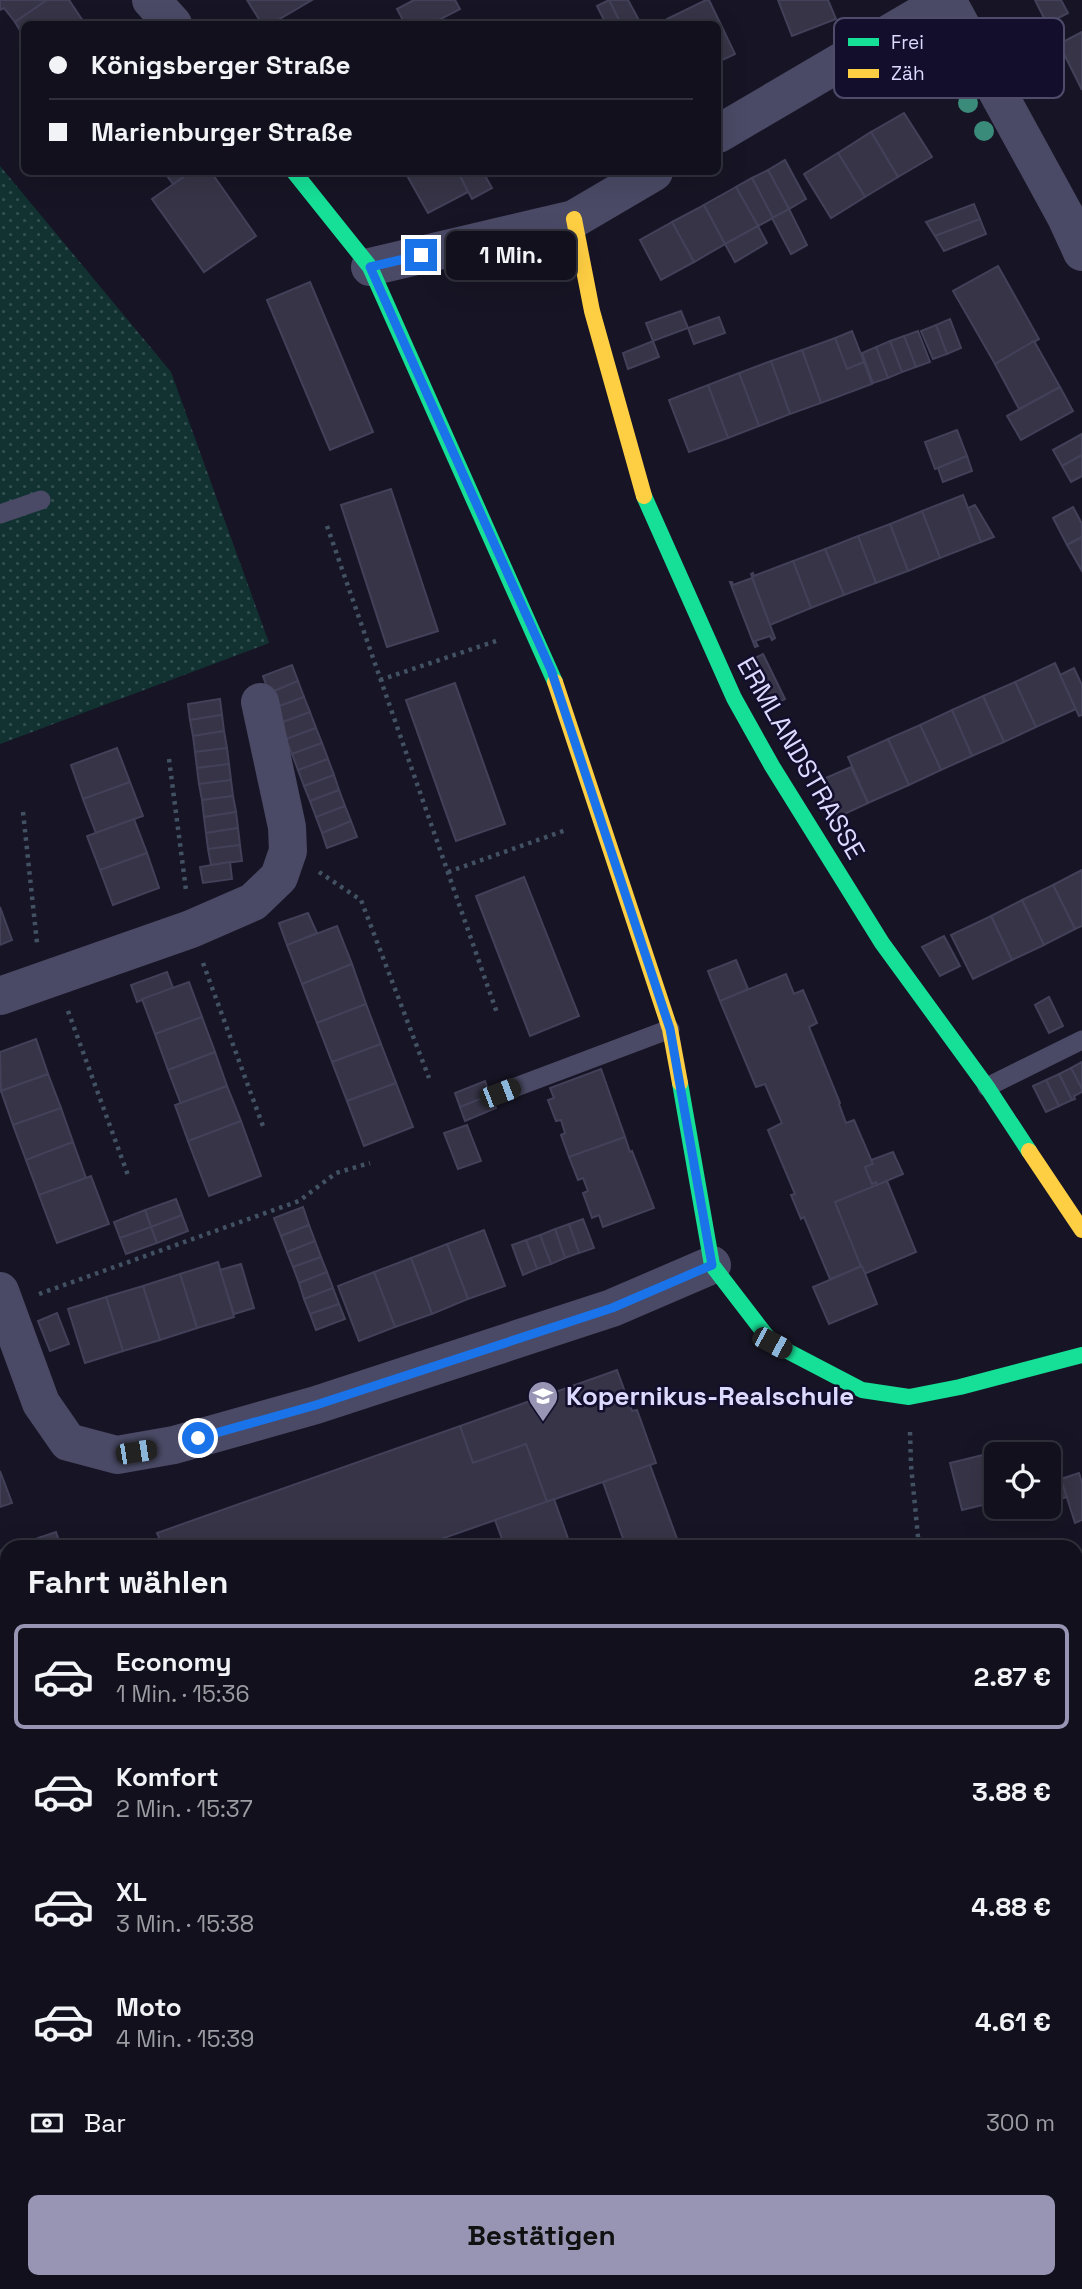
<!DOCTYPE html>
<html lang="de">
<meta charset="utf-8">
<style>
:root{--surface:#11101c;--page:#1e1e29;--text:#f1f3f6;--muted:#9c9da3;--line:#30303b;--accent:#9795b3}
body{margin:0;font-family:"Space Grotesk",sans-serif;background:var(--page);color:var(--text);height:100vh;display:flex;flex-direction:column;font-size:26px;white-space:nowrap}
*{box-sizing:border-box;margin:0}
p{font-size:23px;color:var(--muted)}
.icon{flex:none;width:38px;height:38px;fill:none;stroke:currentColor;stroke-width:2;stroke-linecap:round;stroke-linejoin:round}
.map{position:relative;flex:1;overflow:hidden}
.panel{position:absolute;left:0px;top:1540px;width:1083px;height:749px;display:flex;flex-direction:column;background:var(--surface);border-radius:21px 21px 0 0;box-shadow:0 7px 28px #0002,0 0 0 2px var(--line)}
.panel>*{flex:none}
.banner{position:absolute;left:21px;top:21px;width:700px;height:154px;border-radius:10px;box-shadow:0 7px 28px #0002,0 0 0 2px var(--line);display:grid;align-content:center;height:154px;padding:0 28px;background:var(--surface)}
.buttons{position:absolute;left:984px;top:1442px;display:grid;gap:14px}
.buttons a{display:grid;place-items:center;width:77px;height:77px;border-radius:10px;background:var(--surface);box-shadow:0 7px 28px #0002,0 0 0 2px var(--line);font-size:35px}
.end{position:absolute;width:32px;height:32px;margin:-16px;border:9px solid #1a73e8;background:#fff;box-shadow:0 0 0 4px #fff}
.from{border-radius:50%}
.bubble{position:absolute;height:49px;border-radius:10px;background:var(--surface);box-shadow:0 7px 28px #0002,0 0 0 2px var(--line);font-size:23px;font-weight:700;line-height:49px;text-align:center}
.car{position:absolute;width:21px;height:42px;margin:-21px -10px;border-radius:9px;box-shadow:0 0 5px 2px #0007;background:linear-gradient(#222 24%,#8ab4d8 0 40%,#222 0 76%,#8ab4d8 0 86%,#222 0)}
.banner b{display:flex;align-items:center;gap:24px;height:66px;font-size:26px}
.banner b+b{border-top:2px solid var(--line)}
.banner i{width:18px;height:18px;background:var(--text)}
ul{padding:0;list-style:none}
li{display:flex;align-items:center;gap:21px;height:105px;margin:0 14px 10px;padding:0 14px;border:4px solid transparent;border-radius:10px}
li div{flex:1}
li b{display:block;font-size:26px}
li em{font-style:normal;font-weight:700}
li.active{border-color:var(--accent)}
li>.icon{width:63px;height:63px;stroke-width:1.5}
h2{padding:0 28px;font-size:32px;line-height:84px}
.pay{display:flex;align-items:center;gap:18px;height:77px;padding:0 28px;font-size:26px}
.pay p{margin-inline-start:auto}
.button{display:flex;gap:14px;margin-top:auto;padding:14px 28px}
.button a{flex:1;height:80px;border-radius:10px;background:var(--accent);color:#111;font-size:28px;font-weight:700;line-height:80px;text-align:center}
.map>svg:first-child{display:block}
</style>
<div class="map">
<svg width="1082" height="2289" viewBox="0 0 1082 2289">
<defs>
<pattern id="grass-dots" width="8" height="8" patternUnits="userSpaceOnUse" patternTransform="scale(1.75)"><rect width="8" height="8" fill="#123232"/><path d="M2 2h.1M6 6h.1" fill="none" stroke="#344f51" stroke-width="1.8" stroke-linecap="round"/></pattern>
</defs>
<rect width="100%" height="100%" fill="#171525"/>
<path fill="url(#grass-dots)" d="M0 166 171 372 269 643 0 744Z"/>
<g fill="#123232">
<path d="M1076 1696 1082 1700V1852L1076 1853Z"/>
<path d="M7 1996V2235L0 2237V1997Z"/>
</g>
<g fill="#363446" stroke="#434059" stroke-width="2">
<path d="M0 0H47L15 22 4 8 0 10Z"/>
<path d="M47 0H69L85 24H24V37L15 22Z"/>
<path d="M247 0H312L271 24H262Z"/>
<path d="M414 0H455L460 9 431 24H405L397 9Z"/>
<path d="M609 0H628L641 24H621Z"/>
<path d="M609 0 621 24H606L597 6Z"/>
<path d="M706 0H709L735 54 718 62V24H669L667 19Z"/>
<path d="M778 0H828L836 19 792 36Z"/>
<path d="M1035 0H1061L1068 13 1047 24Z"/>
<path d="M1082 32V90L1059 44Z"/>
<path d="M904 113 932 157 898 177 871 132Z"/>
<path d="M871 132 898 177 865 197 838 153Z"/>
<path d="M838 153 865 197 831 218 804 174Z"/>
<path d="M785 160 806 199 789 209 768 170Z"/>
<path d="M768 170 789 209 773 218 752 178Z"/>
<path d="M166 172H191L173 184 165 173Z"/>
<path d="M191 172H211L256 236 204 272 152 199Z"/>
<path d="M405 172H458L468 192 428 213Z"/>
<path d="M458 172H483L492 188 472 199Z"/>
<path d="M752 178 773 218 758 226 736 187Z"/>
<path d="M736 187 758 226 725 244 704 205Z"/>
<path d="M974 204 980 219 935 236 926 222Z"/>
<path d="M704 205 725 244 694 262 672 222Z"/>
<path d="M789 209 807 245 791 254 772 218Z"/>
<path d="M980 219 986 234 944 251 935 236Z"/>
<path d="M672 222 694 262 661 280 640 240Z"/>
<path d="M758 226 767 243 735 262 725 244Z"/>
<path d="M998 266 1039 339 995 364 953 291Z"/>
<path d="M310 282 373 432 330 450 267 300Z"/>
<path d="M681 311 688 328 653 341 646 323Z"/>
<path d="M719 317 725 333 694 344 688 328Z"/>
<path d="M950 319 961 348 947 354 936 325Z"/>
<path d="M936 325 947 354 933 359 921 331Z"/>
<path d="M852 331 864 362 847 369 835 338Z"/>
<path d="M918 331 930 362 916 367 904 336Z"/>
<path d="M904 336 916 367 902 372 890 341Z"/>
<path d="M835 338 847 369 864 362 872 384 821 403 802 350Z"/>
<path d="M653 341 659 357 628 369 623 353Z"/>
<path d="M890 341 902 372 888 378 876 347Z"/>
<path d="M1034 341 1060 387 1019 409 995 364Z"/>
<path d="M876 347 888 378 873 383 862 353Z"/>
<path d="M802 350 821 403 790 414 771 361Z"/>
<path d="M771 361 790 414 759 426 739 373Z"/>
<path d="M739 373 759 426 728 438 708 385Z"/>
<path d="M708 385 728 438 689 452 669 400Z"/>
<path d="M1060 387 1073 411 1021 440 1007 416Z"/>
<path d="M957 430 967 456 935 469 925 442Z"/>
<path d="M1082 434V455L1062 466 1053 450Z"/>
<path d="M1082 455V476L1071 482 1062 466Z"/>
<path d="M967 456 972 471 943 482 938 468Z"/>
<path d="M391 489 438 631 387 647 341 505Z"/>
<path d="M963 495 981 542 940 558 922 511Z"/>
<path d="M975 505 994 537 981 542 968 508Z"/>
<path d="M1073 507 1082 524V537L1067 545 1053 518Z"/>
<path d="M922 511 940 558 908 571 890 524Z"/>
<path d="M890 524 908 571 876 583 858 536Z"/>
<path d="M858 536 876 583 844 595 825 549Z"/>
<path d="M1082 537V571L1067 545Z"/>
<path d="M825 549 844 595 811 608 793 561Z"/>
<path d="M793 561 811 608 770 625 751 574 753 573 754 576Z"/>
<path d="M752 578 775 638 772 640 770 636 755 641 758 646 755 647 730 582H732L733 585Z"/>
<path d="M763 654 785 699 768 707 745 663Z"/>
<path d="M1055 663 1076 709 1036 727 1015 682Z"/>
<path d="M292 665 298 681 269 693 263 676Z"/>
<path d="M1074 668 1082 685V715L1079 716 1060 675Z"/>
<path d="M298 681 304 697 274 708 269 693Z"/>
<path d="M1015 682 1036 727 1004 742 983 696Z"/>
<path d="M455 683 505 824 456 841 406 700Z"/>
<path d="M983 696 1004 742 972 756 952 710Z"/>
<path d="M304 697 310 712 280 723 274 708Z"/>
<path d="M220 699 222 715 190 720 188 704Z"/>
<path d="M952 710 972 756 941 770 920 725Z"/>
<path d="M310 712 316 728 286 739 280 723Z"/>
<path d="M222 715 224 731 193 736 190 720Z"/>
<path d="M920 725 941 770 909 785 888 739Z"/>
<path d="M316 728 322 743 292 754 286 739Z"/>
<path d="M224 731 227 748 195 752 193 736Z"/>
<path d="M888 739 909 785 868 803 848 757Z"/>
<path d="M322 743 328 759 298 770 292 754Z"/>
<path d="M117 748 130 782 83 799 71 765Z"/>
<path d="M227 748 229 764 197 768 195 752Z"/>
<path d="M328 759 334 775 304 786 298 770Z"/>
<path d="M229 764 231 780 199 784 197 768Z"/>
<path d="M851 767 868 803 838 817 821 780Z"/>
<path d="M334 775 339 790 310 801 304 786Z"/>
<path d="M231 780 233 796 202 800 199 784Z"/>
<path d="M130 782 143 816 96 833 83 799Z"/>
<path d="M339 790 345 806 316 817 310 801Z"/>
<path d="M233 796 236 812 204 817 202 800Z"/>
<path d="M345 806 351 821 322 833 316 817Z"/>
<path d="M236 812 238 828 206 833 204 817Z"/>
<path d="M134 819 147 853 100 870 87 836Z"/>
<path d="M351 821 357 837 327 848 322 833Z"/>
<path d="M238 828 240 845 208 849 206 833Z"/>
<path d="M240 845 242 861 211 865 208 849Z"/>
<path d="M147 853 159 888 113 905 100 870Z"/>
<path d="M230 862 232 879 203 883 200 867Z"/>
<path d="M1082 870V926L1075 929 1053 885Z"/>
<path d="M524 877 579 1016 530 1036 476 896Z"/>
<path d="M1053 885 1075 929 1044 945 1022 900Z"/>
<path d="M1022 900 1044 945 1012 960 991 916Z"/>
<path d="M0 907 12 940 0 945Z"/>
<path d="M308 913 317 933 287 945 279 923Z"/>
<path d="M991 916 1012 960 973 979 951 935Z"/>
<path d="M337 926 352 964 302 984 287 945Z"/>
<path d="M944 936 960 966 940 976 922 947Z"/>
<path d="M736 960 748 989 720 1001 708 971Z"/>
<path d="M352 964 366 1004 317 1023 302 984Z"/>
<path d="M167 972 173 988 137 1002 131 985Z"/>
<path d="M786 974 794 994 803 990 817 1023 809 1027 840 1103 839 1104 846 1123 854 1120 873 1164 865 1167 872 1184 876 1182 877 1185 835 1202 862 1266 830 1279 804 1217 801 1219 791 1195 795 1194 768 1130 782 1123 765 1084 756 1087 720 1001Z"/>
<path d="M189 982 202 1017 155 1034 142 999Z"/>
<path d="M1049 997 1063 1026 1049 1033 1035 1005Z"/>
<path d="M366 1004 381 1044 332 1062 317 1023Z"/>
<path d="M202 1017 215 1052 168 1070 155 1034Z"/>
<path d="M36 1039 48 1074 1 1091 0 1052Z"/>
<path d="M381 1044 396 1083 347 1101 332 1062Z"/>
<path d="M215 1052 227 1086 181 1104 168 1070Z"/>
<path d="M1082 1062V1089L1071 1068Z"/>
<path d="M1071 1068 1082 1089V1092L1074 1096 1075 1099 1072 1100 1059 1074Z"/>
<path d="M601 1069 625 1137 569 1157 561 1135 565 1133 561 1120 556 1121 548 1100 554 1098 550 1088Z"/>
<path d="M48 1074 61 1108 13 1125 1 1091Z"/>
<path d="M1059 1074 1072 1100 1059 1106 1046 1080Z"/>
<path d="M1046 1080 1059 1106 1046 1112 1033 1086Z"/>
<path d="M485 1081 490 1095 460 1107 455 1093Z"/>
<path d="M396 1083 413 1127 364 1146 347 1101Z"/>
<path d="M227 1086 241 1121 188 1141 175 1105Z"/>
<path d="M490 1095 496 1108 465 1121 460 1107Z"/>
<path d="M61 1108 73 1142 26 1160 13 1125Z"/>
<path d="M241 1121 261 1176 209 1196 188 1141Z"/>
<path d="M467 1125 481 1161 458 1169 444 1133Z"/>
<path d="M625 1137 630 1152 632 1151 654 1208 603 1227 599 1215 592 1218 583 1193 588 1191 583 1178 578 1180 569 1157Z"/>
<path d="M73 1142 86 1178 39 1195 26 1160Z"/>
<path d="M893 1152 903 1174 877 1185 876 1182 872 1184 865 1167 873 1164 871 1160Z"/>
<path d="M91 1176 109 1224 57 1243 39 1195Z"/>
<path d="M887 1181 916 1252 864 1274 835 1202Z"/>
<path d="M176 1199 182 1215 151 1227 145 1210Z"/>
<path d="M303 1207 309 1225 281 1236 274 1218Z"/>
<path d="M145 1210 151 1227 120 1238 114 1222Z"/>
<path d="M182 1215 188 1231 157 1243 151 1227Z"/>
<path d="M583 1219 594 1248 579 1253 569 1224Z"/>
<path d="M569 1224 579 1253 565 1258 555 1229Z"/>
<path d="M309 1225 315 1241 287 1252 281 1236Z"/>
<path d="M151 1227 157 1243 126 1254 120 1238Z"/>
<path d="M555 1229 565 1258 551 1264 540 1235Z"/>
<path d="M484 1230 505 1286 468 1299 447 1244Z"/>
<path d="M540 1235 551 1264 537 1269 526 1240Z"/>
<path d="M526 1240 537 1269 523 1275 512 1245Z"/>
<path d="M315 1241 321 1257 293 1267 287 1252Z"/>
<path d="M447 1244 468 1299 432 1314 411 1258Z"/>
<path d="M321 1257 327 1272 299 1283 293 1267Z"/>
<path d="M411 1258 432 1314 395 1327 374 1272Z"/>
<path d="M218 1262 234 1317 197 1328 180 1274Z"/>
<path d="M241 1264 254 1308 234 1314 220 1270Z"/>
<path d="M862 1266 877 1304 829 1324 813 1287Z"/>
<path d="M327 1272 333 1288 304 1299 299 1283Z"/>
<path d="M374 1272 395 1327 359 1341 338 1286Z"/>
<path d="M180 1274 197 1328 160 1340 143 1286Z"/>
<path d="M143 1286 160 1340 123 1351 106 1297Z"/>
<path d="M333 1288 339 1304 310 1314 304 1299Z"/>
<path d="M106 1297 123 1351 85 1363 68 1309Z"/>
<path d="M339 1304 345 1319 316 1330 310 1314Z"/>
<path d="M57 1313 69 1344 50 1351 38 1321Z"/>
<path d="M617 1370 632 1411 637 1410 656 1463 547 1502 526 1444 473 1463 460 1426Z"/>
<path d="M460 1426 473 1463 526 1444 547 1502 418 1547H163L157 1533Z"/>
<path d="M1052 1446 1053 1450 1034 1454H1016L1014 1447Z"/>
<path d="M1014 1447 1016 1454H996L995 1502 983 1455Z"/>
<path d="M1053 1450 1067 1497 1048 1502V1454H1034Z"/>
<path d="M983 1455 995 1502 962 1510 950 1463Z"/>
<path d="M650 1465 680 1547H626L603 1482Z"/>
<path d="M0 1471 12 1503 0 1507Z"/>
<path d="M1079 1473 1082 1483V1520L1075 1523 1061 1479Z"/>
<path d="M554 1499 571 1547H505L495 1520Z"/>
<path d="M56 1532 61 1547H45L41 1537Z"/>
<path d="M41 1537 45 1547H29L27 1542Z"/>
<path d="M7 1548V1581L0 1559V1551Z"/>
<path d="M7 1598V1630L1 1632 0 1600Z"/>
<path d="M7 1695V1715L0 1717V1697Z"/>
<path d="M7 1762V1878L0 1859V1765Z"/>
<path d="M1082 1928V1981L1076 1982V1929Z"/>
<path d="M193 2282H244L246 2289H194Z"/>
<path d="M244 2282H277L279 2289H246Z"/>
<path d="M709 2282H726L728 2289H693Z"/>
<path d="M726 2282H761L764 2289H728Z"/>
<path d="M761 2282H796L799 2289H764Z"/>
<path d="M796 2282H832L835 2289H799Z"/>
<path d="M854 2282H877L880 2289H857Z"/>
<path d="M877 2282H905L908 2289H880Z"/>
</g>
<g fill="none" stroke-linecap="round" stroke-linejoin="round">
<g stroke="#425263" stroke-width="4.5" stroke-dasharray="3.5 5" stroke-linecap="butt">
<path d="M327 526 497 1013"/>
<path d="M380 680 496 641"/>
<path d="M169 759 186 890"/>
<path d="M23 812 37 943"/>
<path d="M319 872 361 900 429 1078"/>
<path d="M448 872 566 830"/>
<path d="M203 963 264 1129"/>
<path d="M68 1011 129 1178"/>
<path d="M39 1294 299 1201 336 1173 370 1163"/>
<path d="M910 1432 911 1465 919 1547"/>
<path d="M1076 1678 1082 1677"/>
<path d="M0 1901 7 1902"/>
</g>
<g stroke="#4a4a66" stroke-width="19">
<path d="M0 514 41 500"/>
<path d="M987 1087 1082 1040"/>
<path d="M500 1093 670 1029"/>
</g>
<g stroke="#4a4a66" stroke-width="38">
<path d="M151 0 173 24"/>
<path d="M947 0 1066 217 1082 252"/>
<path d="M718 134 946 0"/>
<path d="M370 267 574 219 654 172"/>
<path d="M0 996 191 929 253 902 279 877 288 851 287 827 260 702"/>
<path d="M0 1291 41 1403 68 1442 117 1455 174 1445 316 1405 612 1308 712 1265"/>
<path d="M1076 2183 1082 2201"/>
<path d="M448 2289 459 2282"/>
</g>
<g stroke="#16e098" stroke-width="16">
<path d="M294 172 370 267 555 682"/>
<path d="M644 496 734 698 772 766 882 943 987 1087 1029 1151"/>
<path d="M680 1083 712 1265 772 1343 862 1390 909 1397 960 1387 1082 1355"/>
</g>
<g stroke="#ffcf43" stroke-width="16">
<path d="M574 219 592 311 644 496"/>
<path d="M555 682 670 1029 680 1083"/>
<path d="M1029 1151 1082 1230"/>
</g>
</g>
<g fill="#3b8b7a">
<circle cx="968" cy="103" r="10"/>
<circle cx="984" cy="131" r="10"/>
</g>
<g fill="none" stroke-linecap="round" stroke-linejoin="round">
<path stroke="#1a73e8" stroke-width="9" d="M198 1438 316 1405 612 1308 712 1265 670 1029 551 670 370 267 421 255"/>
</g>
<defs>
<g id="school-pin" transform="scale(1.575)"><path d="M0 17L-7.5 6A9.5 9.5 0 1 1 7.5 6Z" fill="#9795b3" stroke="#120e2c"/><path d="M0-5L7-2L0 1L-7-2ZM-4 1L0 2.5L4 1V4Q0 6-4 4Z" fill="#fff"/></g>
</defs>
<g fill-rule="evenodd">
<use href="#school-pin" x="543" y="1396"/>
</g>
<g text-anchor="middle" stroke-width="5" stroke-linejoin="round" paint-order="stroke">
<g font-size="26" fill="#dcdaff" stroke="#120e2c">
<text transform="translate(801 758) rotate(60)" y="9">ERMLANDSTRASSE</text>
</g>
<g font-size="26" font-weight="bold" fill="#dcdaff" stroke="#120e2c" text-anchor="start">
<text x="566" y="1405">Kopernikus-Realschule</text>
</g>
</g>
<rect x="834" y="18" width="230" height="80" rx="10" fill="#120e2c" stroke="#4f4b6b" stroke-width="2"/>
<rect x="848" y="38" width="31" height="8" fill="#16e098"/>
<rect x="848" y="69" width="31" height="9" fill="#ffcf43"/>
<g font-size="19" fill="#dcdaff">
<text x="891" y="49">Frei</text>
<text x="891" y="80">Zäh</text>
</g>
</svg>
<div class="buttons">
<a><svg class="icon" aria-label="locate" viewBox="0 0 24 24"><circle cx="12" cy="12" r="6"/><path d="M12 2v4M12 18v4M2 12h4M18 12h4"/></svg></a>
</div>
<i class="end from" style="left:198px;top:1438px"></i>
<i class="end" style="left:421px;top:255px"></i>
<div class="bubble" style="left:446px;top:231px;width:130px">1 Min.</div>
<i class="car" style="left:500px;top:1093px;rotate:69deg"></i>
<i class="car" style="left:772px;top:1343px;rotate:118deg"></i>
<i class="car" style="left:136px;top:1452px;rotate:81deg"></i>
<div class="banner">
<b><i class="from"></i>Königsberger Straße</b>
<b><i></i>Marienburger Straße</b>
</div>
<section class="panel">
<h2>Fahrt wählen</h2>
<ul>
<li class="active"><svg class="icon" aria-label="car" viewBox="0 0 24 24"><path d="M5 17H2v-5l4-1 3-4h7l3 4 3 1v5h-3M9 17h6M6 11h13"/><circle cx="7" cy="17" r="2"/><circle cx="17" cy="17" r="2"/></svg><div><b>Economy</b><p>1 Min. · 15:36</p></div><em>2.87 €</em></li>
<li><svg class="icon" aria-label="car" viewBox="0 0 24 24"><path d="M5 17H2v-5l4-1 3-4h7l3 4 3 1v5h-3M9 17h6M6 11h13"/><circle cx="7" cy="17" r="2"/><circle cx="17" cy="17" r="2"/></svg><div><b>Komfort</b><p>2 Min. · 15:37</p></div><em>3.88 €</em></li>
<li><svg class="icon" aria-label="car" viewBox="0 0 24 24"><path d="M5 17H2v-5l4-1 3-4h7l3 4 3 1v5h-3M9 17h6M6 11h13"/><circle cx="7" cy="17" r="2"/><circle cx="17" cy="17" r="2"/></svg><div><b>XL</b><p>3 Min. · 15:38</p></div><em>4.88 €</em></li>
<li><svg class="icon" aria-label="car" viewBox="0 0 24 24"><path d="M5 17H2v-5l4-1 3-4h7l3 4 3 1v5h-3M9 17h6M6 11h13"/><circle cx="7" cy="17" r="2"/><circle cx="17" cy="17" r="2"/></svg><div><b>Moto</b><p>4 Min. · 15:39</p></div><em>4.61 €</em></li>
</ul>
<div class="pay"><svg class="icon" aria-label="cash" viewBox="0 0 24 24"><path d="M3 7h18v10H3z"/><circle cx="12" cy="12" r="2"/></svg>Bar<p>300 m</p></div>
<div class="button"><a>Bestätigen</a></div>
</section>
</div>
